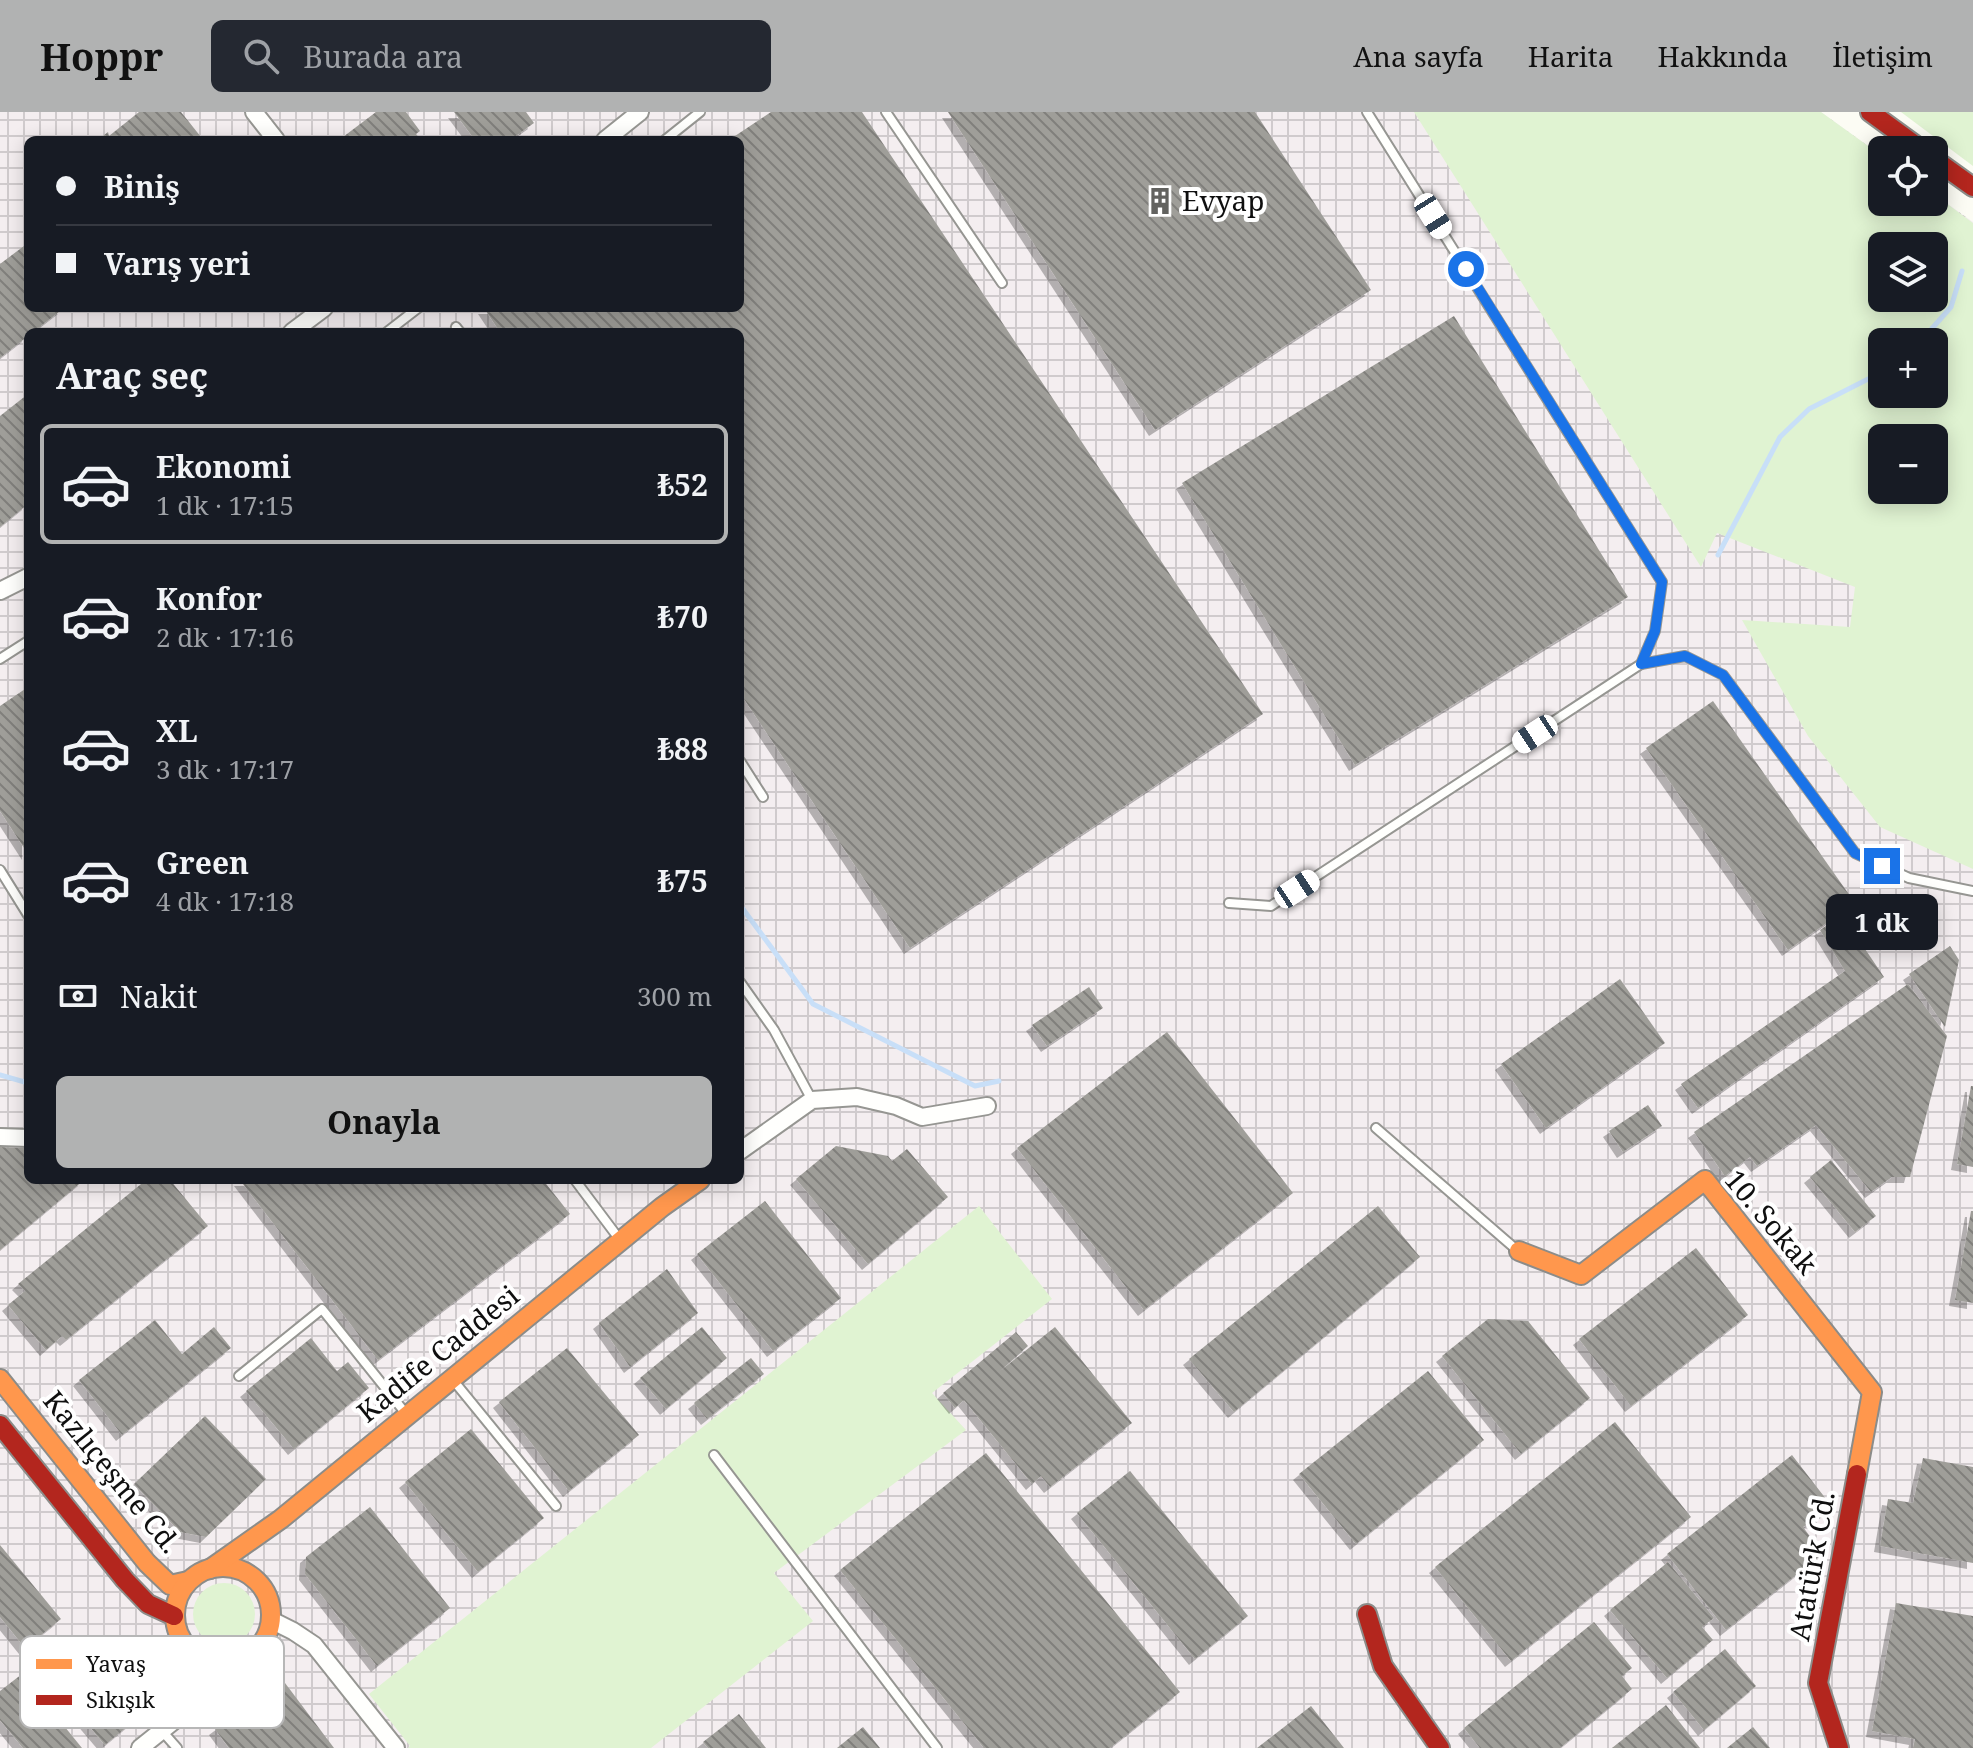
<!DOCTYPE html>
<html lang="tr">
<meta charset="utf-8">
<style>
:root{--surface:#171b24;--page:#242831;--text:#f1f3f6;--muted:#9ea1a6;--line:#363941;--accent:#b1b2b2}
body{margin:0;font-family:"Noto Serif",serif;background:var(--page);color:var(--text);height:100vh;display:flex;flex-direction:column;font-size:30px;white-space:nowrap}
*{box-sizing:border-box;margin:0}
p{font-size:26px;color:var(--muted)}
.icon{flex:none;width:44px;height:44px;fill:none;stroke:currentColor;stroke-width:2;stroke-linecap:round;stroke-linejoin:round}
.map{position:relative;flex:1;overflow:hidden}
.side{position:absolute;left:24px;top:216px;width:720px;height:856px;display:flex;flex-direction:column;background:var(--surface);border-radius:12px;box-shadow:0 4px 20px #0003}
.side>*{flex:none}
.banner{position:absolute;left:24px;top:24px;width:720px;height:176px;border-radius:12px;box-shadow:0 4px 20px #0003;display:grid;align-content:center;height:176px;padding:0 32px;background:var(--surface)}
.tools{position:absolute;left:1868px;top:24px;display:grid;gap:16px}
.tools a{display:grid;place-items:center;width:80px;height:80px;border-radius:12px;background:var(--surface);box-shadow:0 4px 20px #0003;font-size:40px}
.end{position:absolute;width:36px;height:36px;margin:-18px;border:10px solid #1a73e8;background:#fff;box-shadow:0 0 0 4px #fff}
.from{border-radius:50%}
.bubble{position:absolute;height:56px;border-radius:12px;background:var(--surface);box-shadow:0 4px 20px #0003;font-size:26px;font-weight:700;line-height:56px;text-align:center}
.car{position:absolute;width:24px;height:48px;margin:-24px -12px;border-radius:10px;box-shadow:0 0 6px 2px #0007;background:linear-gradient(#fff 24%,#345 0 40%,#fff 0 76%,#345 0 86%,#fff 0)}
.banner b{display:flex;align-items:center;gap:28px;height:76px;font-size:30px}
.banner b+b{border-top:2px solid var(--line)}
.banner i{width:20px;height:20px;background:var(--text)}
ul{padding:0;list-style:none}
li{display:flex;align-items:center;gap:24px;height:120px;margin:0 16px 12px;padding:0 16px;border:4px solid transparent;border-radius:12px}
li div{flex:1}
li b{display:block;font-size:30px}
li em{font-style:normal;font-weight:700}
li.on{border-color:var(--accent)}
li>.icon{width:72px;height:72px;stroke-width:1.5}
h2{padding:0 32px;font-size:36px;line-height:96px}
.pay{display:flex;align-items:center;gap:20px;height:88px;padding:0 32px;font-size:30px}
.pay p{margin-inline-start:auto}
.primary-button{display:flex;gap:16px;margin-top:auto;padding:16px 32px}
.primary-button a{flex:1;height:92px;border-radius:12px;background:var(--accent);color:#111;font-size:32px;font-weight:700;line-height:92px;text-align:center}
header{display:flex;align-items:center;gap:48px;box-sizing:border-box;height:112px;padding:0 40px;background:var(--accent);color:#111}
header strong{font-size:38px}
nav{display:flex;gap:44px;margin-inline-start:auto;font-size:28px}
.search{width:560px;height:72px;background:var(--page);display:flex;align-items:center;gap:20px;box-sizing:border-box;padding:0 28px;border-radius:12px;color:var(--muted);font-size:30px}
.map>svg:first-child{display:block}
</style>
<header>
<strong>Hoppr</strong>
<div class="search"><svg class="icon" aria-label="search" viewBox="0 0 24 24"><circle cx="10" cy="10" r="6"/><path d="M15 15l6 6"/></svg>Burada ara</div>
<nav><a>Ana sayfa</a><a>Harita</a><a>Hakkında</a><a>İletişim</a></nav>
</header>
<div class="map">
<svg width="1973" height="1636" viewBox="0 0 1973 1636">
<defs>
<pattern id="industrial-grid" width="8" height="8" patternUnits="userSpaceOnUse" patternTransform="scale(2)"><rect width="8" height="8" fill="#f4eef0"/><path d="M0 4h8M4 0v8" fill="none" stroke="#d0cbcd"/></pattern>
<pattern id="building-back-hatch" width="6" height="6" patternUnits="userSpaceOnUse" patternTransform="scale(2)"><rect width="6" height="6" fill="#9f9e99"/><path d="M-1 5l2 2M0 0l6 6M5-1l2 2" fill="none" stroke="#807f7b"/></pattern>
<filter id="shadow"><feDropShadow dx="-6" dy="6" stdDeviation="0" flood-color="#0004"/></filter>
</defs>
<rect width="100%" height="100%" fill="#fcfcf4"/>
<path fill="url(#industrial-grid)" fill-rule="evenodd" d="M0 0H1821L1882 44V90H1934V82L1973 110V1636H0ZM28 28H740V196H28ZM1882 134H1934V186H1882ZM28 220H740V1068H28ZM1882 230H1934V282H1882ZM1882 326H1934V378H1882Z"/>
<g fill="#e0f3d2" fill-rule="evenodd">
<path d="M1414 0H1821L1882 44V90H1934V82L1973 111V757L1880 715 1808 624 1742 508 1850 515 1855 475 1717 421 1701 455ZM1882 134H1934V186H1882ZM1882 230H1934V282H1882ZM1882 326H1934V378H1882Z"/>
<path d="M1901 0H1973V54Z"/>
<path d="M979 1094 1052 1187 932 1281 966 1318 774 1461 813 1509 651 1636H408L410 1634 369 1582Z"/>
<circle cx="224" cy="1502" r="31"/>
</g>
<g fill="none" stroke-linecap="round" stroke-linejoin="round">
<g stroke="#c8dff8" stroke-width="5">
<path d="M1920 230 1951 195 1962 159"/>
<path d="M1718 443 1780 325 1809 297 1882 260"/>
<path d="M740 793 813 892 975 974 999 969"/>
<path d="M0 963 28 971"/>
</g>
</g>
<g fill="url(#building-back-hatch)" filter="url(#shadow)">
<path d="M139 0H181L201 25 198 28H98L108 20 109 24Z"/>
<path d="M376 0H406L420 19 416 22 421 28H339Z"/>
<path d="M454 0H526L534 11 510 28H475Z"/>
<path d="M771 0H862L1263 602 910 836 740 581V220H500L484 196H740V28H729Z"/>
<path d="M948 0H1255L1371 178 1155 318Z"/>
<path d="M28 131V196H64L33 220H28V224L0 246V152Z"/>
<path d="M1454 204 1628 485 1355 653 1182 371Z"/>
<path d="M28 282V392L0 415V304Z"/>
<path d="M28 575V742L0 699V594Z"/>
<path d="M1713 589 1855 791 1788 838 1646 636Z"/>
<path d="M1842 803 1884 865 1698 996 1681 972 1845 859 1820 818Z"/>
<path d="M1950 834 1959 848 1945 915 1909 862Z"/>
<path d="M1620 867 1665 931 1546 1016 1501 952Z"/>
<path d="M1908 872 1947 924 1910 1065H1892L1871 1080 1816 1013 1757 1054 1750 1045 1725 1064 1694 1020Z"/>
<path d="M1089 875 1103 896 1047 934 1032 913Z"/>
<path d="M1167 920 1293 1081 1144 1198 1017 1036Z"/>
<path d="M1971 974H1973V1055L1957 1052Z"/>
<path d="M1648 993 1662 1014 1623 1040 1609 1019Z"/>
<path d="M836 1034 888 1044 892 1049 907 1037 948 1085 868 1152 796 1067Z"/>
<path d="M0 1035 28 1036V1068H84L0 1138Z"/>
<path d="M1831 1048 1876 1104 1855 1120 1810 1065Z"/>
<path d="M146 1068H170L208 1114 66 1228 62 1224 46 1238 8 1193 25 1179 18 1172Z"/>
<path d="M240 1068H543L570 1102 378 1248Z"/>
<path d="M765 1089 841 1186 773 1239 697 1142Z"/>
<path d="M1378 1094 1420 1145 1234 1300 1189 1247Z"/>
<path d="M1971 1099H1973V1191L1955 1188Z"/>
<path d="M1696 1136 1748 1203 1631 1294 1579 1227Z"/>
<path d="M667 1157 698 1201 630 1255 599 1211Z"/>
<path d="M1488 1207 1528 1209 1590 1286 1521 1342 1442 1244Z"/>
<path d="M155 1208 182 1242 214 1215 231 1236 122 1323 79 1268Z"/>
<path d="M702 1215 727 1246 666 1297 640 1266Z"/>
<path d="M1055 1215 1132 1311 1050 1375 1041 1364 1032 1372 964 1288 955 1296 943 1281 1016 1220 1028 1234 1000 1259Z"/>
<path d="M311 1226 337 1259 348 1250 369 1276 294 1337 246 1279Z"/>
<path d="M567 1236 639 1323 569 1379 499 1290Z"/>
<path d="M751 1246 764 1262 707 1307 694 1291Z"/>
<path d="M1428 1259 1484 1328 1356 1432 1299 1362Z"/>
<path d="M205 1304 266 1367 206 1425 180 1420 134 1372Z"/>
<path d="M1615 1310 1691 1405 1511 1549 1435 1455Z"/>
<path d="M471 1317 544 1406 478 1460 405 1370Z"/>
<path d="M986 1341 1180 1580 1110 1636H984L840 1458Z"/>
<path d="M1792 1343 1833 1396 1803 1415 1823 1442 1726 1518 1667 1442Z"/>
<path d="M1923 1346 1973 1355V1451L1880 1434 1888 1387 1913 1391Z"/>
<path d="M1130 1359 1248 1504 1195 1547 1077 1401Z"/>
<path d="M370 1395 450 1496 377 1554 305 1462 306 1445Z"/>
<path d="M0 1433 61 1507 25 1536 0 1505Z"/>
<path d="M1668 1450 1714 1506 1702 1515 1713 1528 1667 1566 1610 1498Z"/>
<path d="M1896 1491 1973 1504V1636H1913L1915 1627 1872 1619Z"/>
<path d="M1594 1510 1632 1556 1622 1564 1632 1577 1560 1636H1480L1464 1616Z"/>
<path d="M72 1523 140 1604 105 1633 37 1553Z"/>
<path d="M1725 1537 1756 1574 1704 1618 1673 1580Z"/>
<path d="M22 1562 82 1636H23L0 1608V1579Z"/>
<path d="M282 1567 334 1636H229L215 1617Z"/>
<path d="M1666 1593 1700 1636H1612Z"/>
<path d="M1311 1594 1344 1636H1257Z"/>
<path d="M739 1602 766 1636H708L703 1630Z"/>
<path d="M863 1615 880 1636H837Z"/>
<path d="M1753 1615 1770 1636H1727Z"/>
</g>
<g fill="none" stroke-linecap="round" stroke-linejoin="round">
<g stroke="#969692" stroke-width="12">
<g id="lane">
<path d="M886 0 1002 171"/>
<path d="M665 28 700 0"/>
<path d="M456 215 460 220"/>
<path d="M387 220 418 196"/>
<path d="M0 547 28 529"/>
<path d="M1641 552 1685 544 1723 563 1855 741 1909 766 1973 779"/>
<path d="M740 649 763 685"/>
<path d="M0 758 28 803"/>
<path d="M1229 791 1271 794 1641 552 1655 519 1662 470 1367 0"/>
<path d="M740 870 774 918 812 988"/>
<path d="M1376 1016 1518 1139"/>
<path d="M575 1068 620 1128"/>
<path d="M239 1264 322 1197 407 1303"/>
<path d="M453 1268 556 1394"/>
<path d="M714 1343 937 1636"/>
<path d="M162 1619 177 1636"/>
</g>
</g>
<g stroke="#969692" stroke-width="20">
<g id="street">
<path d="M254 0 276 28"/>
<path d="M605 28 640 0"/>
<path d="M292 220 324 196"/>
<path d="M0 479 28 465"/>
<path d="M0 1025 28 1026"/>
<path d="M740 1039 812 988 857 985 896 994 922 1005 987 994"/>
<path d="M271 1508 293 1519 314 1533 396 1636"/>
<path d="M140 1636 185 1600"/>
</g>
</g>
<g stroke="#8c8c89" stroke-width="22">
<g id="slow">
<path d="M1519 1139 1581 1163 1705 1068 1872 1280 1857 1362"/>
<path d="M0 1267 147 1451 170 1473 188 1469"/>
<circle cx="223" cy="1503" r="48"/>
<path d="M210 1457 281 1407 662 1095 700 1068"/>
</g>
</g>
<g stroke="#8c8c89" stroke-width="22">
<g id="jam">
<path d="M1870 0 1922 38"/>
<path d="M1934 47 1973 75"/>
<path d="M0 1313 125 1468 148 1492 174 1504"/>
<path d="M1367 1502 1383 1554 1440 1636"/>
<path d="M1839 1636 1818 1571 1857 1362"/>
</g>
</g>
<use href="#lane" stroke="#fffffd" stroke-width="8"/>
<use href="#street" stroke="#fffffd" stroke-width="16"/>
<use href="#slow" stroke="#ff974d" stroke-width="18"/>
<use href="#jam" stroke="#b3261e" stroke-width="18"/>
</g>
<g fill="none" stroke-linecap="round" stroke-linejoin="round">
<path stroke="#1a73e8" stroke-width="10" d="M1466 157 1662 470 1655 519 1641 552 1685 544 1723 563 1855 741 1882 754"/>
</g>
<defs>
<g id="building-bare" transform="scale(2.16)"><path d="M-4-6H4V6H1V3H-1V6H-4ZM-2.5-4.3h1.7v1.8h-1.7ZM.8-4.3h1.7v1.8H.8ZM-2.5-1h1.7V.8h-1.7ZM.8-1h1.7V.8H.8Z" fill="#62625f" stroke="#fff" stroke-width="2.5" paint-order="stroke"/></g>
</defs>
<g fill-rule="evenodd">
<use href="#building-bare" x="1160" y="89"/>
</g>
<g text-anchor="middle" stroke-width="8" stroke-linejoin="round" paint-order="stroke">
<g font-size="28" fill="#0f0f0f" stroke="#fff" text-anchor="start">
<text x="1182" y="99">Evyap</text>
</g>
<g font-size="28" fill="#0f0f0f" stroke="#fff">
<text transform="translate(1771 1110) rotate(50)" y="10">10. Sokak</text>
<text transform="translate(438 1242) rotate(-39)" y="10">Kadife Caddesi</text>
<text transform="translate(112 1360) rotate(51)" y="10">Kazlıçeşme Cd.</text>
<text transform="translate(1812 1454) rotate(-80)" y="10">Atatürk Cd.</text>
</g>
</g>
<rect x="20" y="1524" width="264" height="92" rx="12" fill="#fff" stroke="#b7b7b7" stroke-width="2"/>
<rect x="36" y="1547" width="36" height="10" fill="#ff974d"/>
<rect x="36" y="1583" width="36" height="10" fill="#b3261e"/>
<g font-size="22" fill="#0f0f0f">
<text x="86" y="1560">Yavaş</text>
<text x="86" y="1596">Sıkışık</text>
</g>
</svg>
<div class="tools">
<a><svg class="icon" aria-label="locate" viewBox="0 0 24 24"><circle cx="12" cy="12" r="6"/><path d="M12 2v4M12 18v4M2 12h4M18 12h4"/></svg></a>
<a><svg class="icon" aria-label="layers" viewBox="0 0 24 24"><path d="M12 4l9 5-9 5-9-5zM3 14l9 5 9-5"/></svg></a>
<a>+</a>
<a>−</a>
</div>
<i class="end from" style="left:1466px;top:157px"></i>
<i class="end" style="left:1882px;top:754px"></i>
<div class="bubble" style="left:1826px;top:782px;width:112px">1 dk</div>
<i class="car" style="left:1433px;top:104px;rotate:148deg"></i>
<i class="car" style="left:1535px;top:622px;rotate:237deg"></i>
<i class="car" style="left:1297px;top:777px;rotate:57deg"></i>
<div class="banner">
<b><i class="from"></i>Biniş</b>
<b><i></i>Varış yeri</b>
</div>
<section class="side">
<h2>Araç seç</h2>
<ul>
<li class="on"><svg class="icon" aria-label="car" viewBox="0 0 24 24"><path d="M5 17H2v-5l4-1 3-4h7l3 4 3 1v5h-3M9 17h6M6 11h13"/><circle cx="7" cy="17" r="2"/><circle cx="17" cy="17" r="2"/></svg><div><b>Ekonomi</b><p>1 dk · 17:15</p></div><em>₺52</em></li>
<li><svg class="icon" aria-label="car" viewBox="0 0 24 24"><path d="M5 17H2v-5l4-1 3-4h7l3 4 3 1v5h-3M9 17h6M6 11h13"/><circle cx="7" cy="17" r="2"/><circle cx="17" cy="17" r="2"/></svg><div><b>Konfor</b><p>2 dk · 17:16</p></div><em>₺70</em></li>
<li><svg class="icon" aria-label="car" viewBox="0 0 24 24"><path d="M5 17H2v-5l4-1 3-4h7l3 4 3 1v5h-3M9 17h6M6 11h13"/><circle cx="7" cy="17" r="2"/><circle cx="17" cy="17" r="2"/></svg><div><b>XL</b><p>3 dk · 17:17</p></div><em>₺88</em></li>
<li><svg class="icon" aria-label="car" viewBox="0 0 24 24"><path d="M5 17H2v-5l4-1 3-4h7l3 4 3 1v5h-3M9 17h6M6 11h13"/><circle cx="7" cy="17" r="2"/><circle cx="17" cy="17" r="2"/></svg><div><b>Green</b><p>4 dk · 17:18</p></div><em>₺75</em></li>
</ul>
<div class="pay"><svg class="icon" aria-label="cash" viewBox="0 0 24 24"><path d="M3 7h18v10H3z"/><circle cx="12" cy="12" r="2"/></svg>Nakit<p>300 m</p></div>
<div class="primary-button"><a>Onayla</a></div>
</section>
</div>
